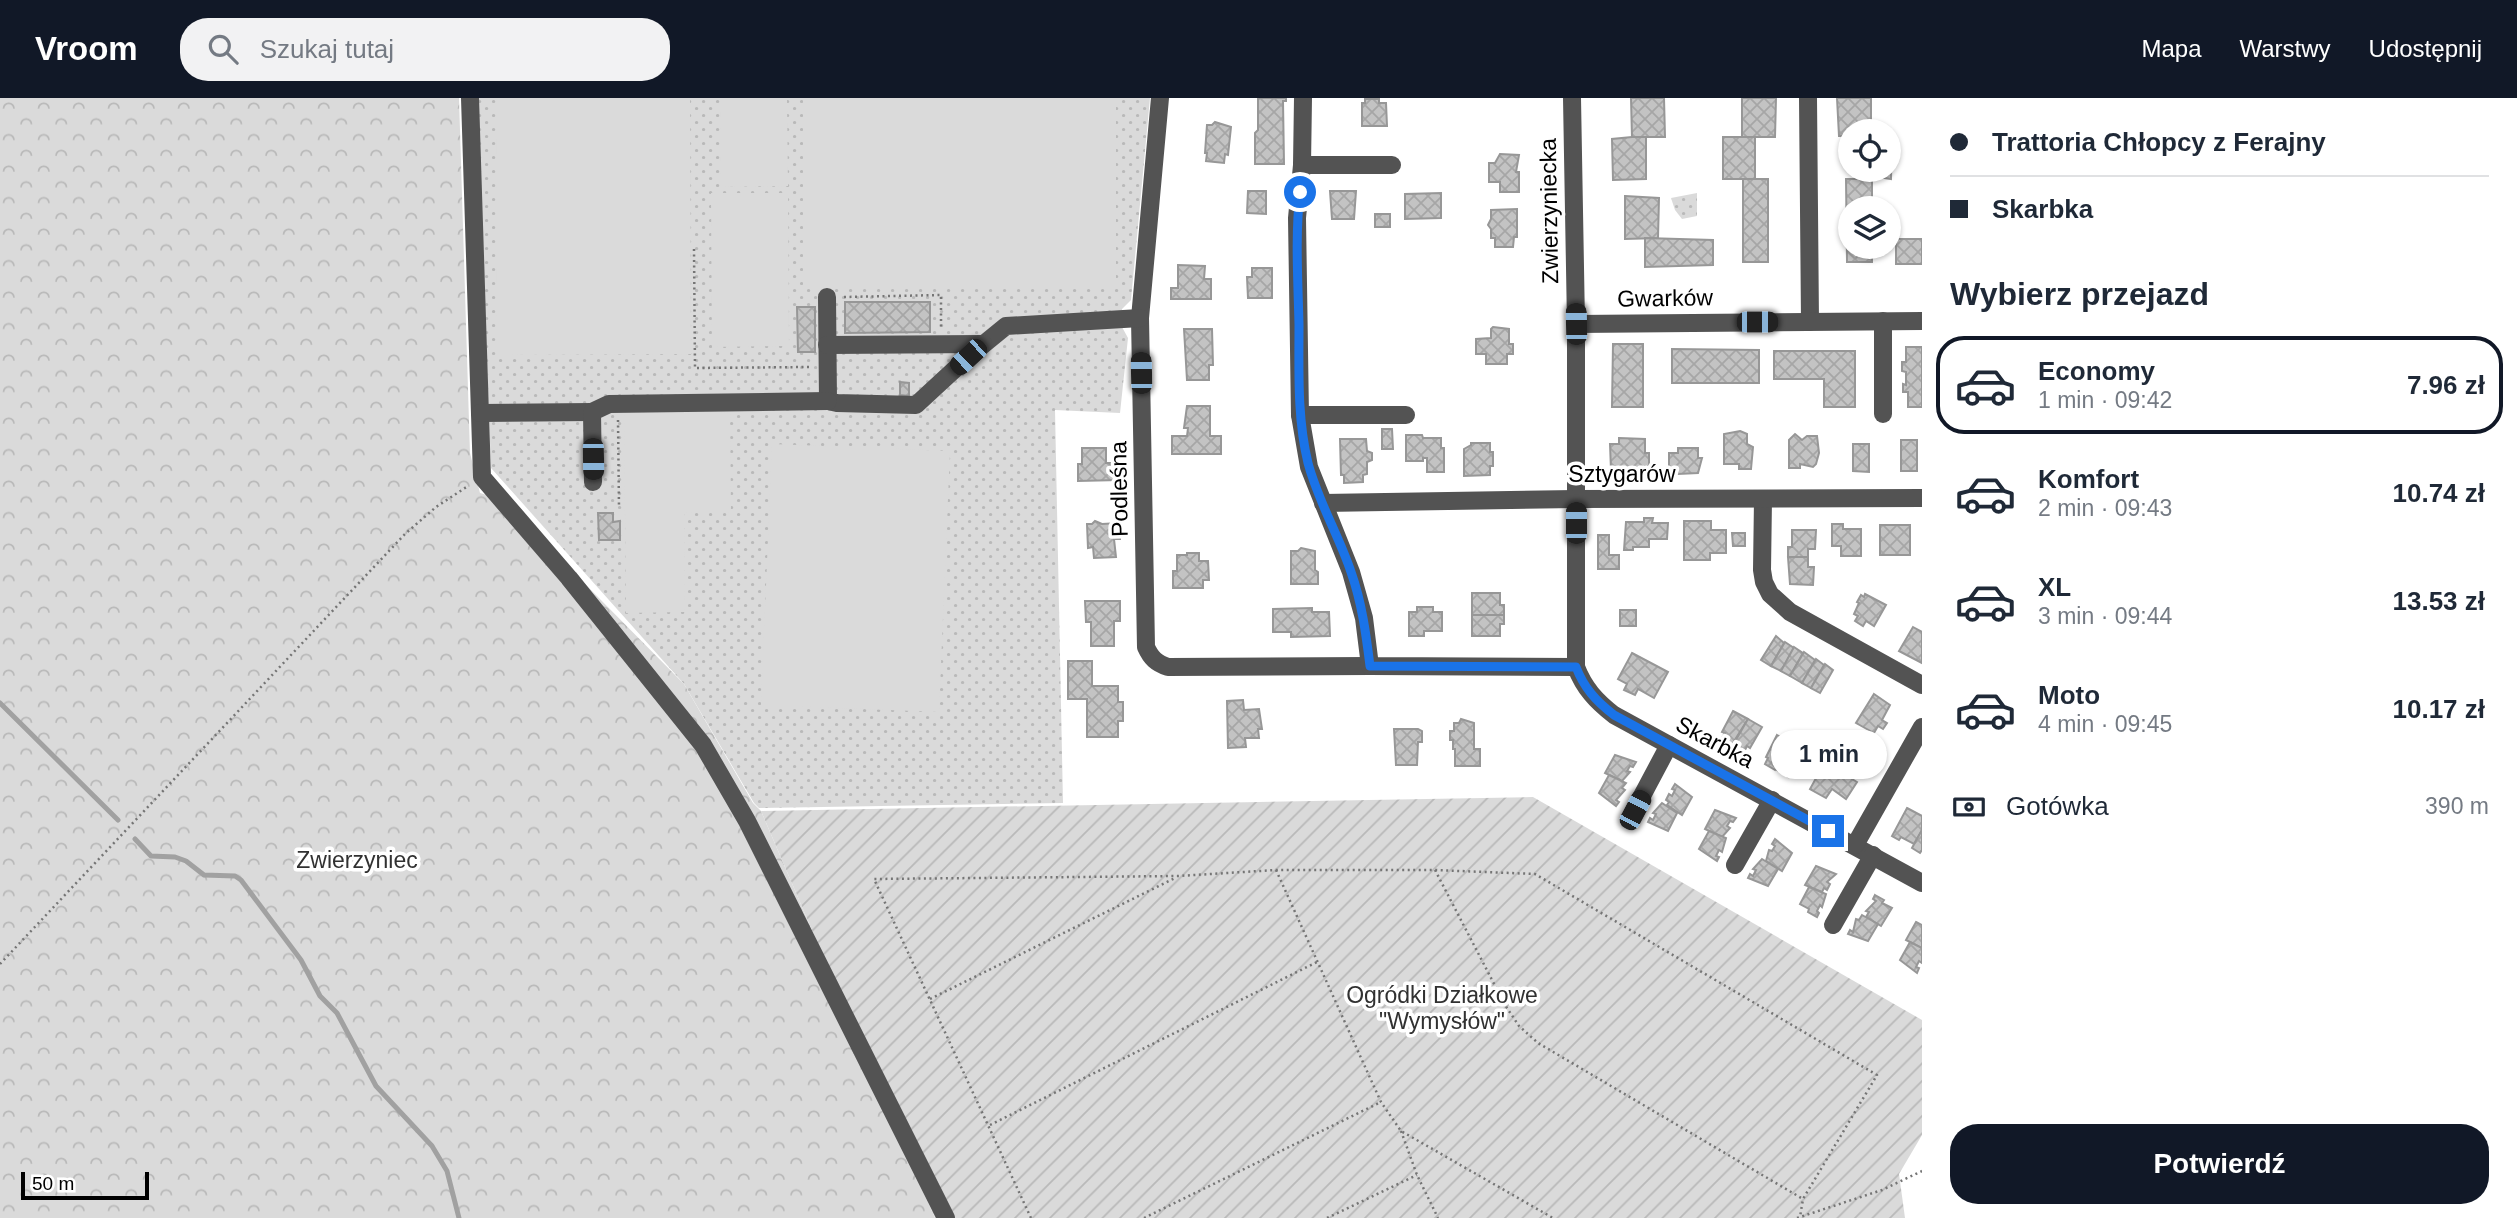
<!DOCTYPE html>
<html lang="pl">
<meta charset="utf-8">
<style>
:root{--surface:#fff;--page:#f2f2f3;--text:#1f2937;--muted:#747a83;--line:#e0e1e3;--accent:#111827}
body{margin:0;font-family:Helvetica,sans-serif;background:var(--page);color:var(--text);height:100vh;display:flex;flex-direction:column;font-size:26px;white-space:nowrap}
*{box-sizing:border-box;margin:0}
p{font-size:23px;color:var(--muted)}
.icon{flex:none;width:38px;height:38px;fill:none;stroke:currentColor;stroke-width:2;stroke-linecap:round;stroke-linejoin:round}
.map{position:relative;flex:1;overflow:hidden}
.drawer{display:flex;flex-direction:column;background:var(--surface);width:595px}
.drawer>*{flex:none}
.banner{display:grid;align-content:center;height:154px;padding:0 28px;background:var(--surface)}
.controls{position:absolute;left:1838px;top:21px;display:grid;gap:14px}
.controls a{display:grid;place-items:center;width:63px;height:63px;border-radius:50%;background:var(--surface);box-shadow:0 2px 5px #0004;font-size:35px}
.scale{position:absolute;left:21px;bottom:18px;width:128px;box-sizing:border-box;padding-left:7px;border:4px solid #000;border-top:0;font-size:19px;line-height:24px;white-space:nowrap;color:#000;-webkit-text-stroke:5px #fff;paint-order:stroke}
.end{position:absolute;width:32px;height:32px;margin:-16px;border:9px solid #1a73e8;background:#fff;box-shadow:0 0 0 4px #fff}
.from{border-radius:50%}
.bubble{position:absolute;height:49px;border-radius:24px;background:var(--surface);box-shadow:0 2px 5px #0004;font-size:23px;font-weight:700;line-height:49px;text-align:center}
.car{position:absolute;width:21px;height:42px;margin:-21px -10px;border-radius:9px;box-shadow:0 0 5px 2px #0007;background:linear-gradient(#222 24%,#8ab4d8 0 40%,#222 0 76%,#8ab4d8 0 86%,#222 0)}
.banner b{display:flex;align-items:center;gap:24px;height:66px;font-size:26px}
.banner b+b{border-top:2px solid var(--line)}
.banner i{width:18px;height:18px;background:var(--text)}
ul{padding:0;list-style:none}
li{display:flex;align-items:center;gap:21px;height:98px;margin:0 14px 10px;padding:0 14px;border:4px solid transparent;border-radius:28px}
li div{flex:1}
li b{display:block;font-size:26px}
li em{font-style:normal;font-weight:700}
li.active{border-color:var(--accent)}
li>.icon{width:63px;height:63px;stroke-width:1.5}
h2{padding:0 28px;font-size:32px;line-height:84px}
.pay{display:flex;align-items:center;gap:18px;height:77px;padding:0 28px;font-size:26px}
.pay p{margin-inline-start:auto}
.cta{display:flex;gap:14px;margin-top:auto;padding:14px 28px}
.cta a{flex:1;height:80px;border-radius:28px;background:var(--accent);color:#fff;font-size:28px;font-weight:700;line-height:80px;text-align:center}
header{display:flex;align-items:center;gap:42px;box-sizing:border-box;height:98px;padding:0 35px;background:var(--accent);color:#fff}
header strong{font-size:33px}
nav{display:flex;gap:38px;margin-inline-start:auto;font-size:24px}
.search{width:490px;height:63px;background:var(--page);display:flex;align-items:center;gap:18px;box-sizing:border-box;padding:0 24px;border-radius:28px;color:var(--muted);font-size:26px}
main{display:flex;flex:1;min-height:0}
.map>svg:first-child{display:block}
</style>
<header>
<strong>Vroom</strong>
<div class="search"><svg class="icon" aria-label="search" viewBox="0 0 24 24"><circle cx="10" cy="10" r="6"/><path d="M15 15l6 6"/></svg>Szukaj tutaj</div>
<nav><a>Mapa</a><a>Warstwy</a><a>Udostępnij</a></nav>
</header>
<main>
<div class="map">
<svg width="1922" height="1120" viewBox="0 0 1922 1120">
<defs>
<pattern id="grass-dots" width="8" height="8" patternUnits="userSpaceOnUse" patternTransform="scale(1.75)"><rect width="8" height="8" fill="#dadada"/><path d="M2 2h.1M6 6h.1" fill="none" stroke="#b9b9b9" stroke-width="1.8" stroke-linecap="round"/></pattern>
<pattern id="forest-crowns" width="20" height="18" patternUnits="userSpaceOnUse" patternTransform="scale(1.75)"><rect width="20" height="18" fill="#dadada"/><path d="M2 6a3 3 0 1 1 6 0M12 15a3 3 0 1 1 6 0" fill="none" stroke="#b9b9b9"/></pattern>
<pattern id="garden-furrows" width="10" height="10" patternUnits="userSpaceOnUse" patternTransform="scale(1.75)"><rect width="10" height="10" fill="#dadada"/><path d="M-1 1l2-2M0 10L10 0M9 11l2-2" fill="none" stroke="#b9b9b9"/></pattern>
<pattern id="building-cross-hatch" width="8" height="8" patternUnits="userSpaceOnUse" patternTransform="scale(1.75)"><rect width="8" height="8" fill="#c3c3c3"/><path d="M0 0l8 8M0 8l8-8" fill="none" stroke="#a6a6a6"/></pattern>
</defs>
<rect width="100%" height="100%" fill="#fff"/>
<g fill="url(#grass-dots)">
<path d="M477 0H1150L1131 202 1122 211V229L1128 240 1120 315 1055 312 1063 705 759 710 754 705 684 586 491 370Z"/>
<path d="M1697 95V118L1682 121 1675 112 1671 100Z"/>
</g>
<path fill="url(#forest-crowns)" d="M0 0H459L470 355 480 395 501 401 684 586 753 705 761 713 935 1120H0Z"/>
<path fill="url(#garden-furrows)" d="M1533 699 1922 922V1037L1899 1076 1905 1120H935L761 713Z"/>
<g fill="#dadada">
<path d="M496 0H690L691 256 497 257Z"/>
<path d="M720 0H787L788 88 721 89Z"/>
<rect x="803" y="0" width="313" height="190"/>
<path d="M711 95H788L789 248 712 249Z"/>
<path d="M730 314 731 414 684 415 685 514 626 515 624 315Z"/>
<path d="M772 346 950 353 939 614 761 607Z"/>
</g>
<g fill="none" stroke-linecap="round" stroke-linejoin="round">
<g stroke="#a1a1a1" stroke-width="5">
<path d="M0 605 118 722"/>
<path d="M135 741 151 758 175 759 186 763 204 777 235 778 241 782 301 862 320 898 337 915 376 988 432 1048 447 1073 459 1120"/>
</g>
</g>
<g fill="url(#building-cross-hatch)" stroke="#979797" stroke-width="2">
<path d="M1258 0H1286V3H1283L1284 66H1255V35L1258 32Z"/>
<path d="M1631 0H1664L1665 39H1632Z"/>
<path d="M1742 0H1776L1775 39H1742Z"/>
<path d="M1837 0H1871V33H1850V38H1839Z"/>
<path d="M1365 1H1379V5H1386L1387 28H1362V5H1365Z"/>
<path d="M1215 24 1231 29 1228 57 1225 56 1224 65 1206 63 1207 55H1205L1207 27H1212Z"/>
<path d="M1632 39H1646V81L1613 82 1612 41Z"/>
<rect x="1723" y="39" width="32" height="42"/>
<path d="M1888 40H1892L1891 81 1878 79 1859 81 1858 72H1888Z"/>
<path d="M1500 56 1519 57 1516 74H1519V94H1500V84H1489V65H1495Z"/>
<rect x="1743" y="81" width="25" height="83"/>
<path d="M1846 81H1872V110H1850V149H1872V164H1847Z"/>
<path d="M1248 93H1266V116L1247 115Z"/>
<path d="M1330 93H1356L1354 121H1332Z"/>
<path d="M1441 95V120L1405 121V96Z"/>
<path d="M1625 98 1659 100 1658 140 1625 141Z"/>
<path d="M1517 111V139H1514L1513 149H1495V140H1491V131L1488 127 1491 121V112Z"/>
<rect x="1375" y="116" width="15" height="13"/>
<path d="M1645 140 1713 142V167L1645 169Z"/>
<rect x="1896" y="141" width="26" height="25"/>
<path d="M1178 167 1205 168 1204 181H1211V201H1171V190H1178Z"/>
<path d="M1252 170H1272V200H1248L1247 179H1252Z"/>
<path d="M845 204H930V234L845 235Z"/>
<path d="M797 209H815V254H798Z"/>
<path d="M1493 229 1509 231V246H1513V256H1507V266H1486V256H1476V241L1491 240V231Z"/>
<path d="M1184 231H1212L1213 267H1209V282H1187Z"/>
<path d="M1613 246H1643V309H1612Z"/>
<path d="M1906 249H1922V309H1908V294H1903V286L1906 287V274L1902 273V264H1906Z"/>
<path d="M1672 251 1759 252V285H1672Z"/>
<path d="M1774 253H1855V309H1824V281H1774Z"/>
<path d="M900 284 909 285V298L900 297Z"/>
<path d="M1187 308H1210V338H1221V356H1172V338H1187L1188 330H1184Z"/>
<path d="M1382 331H1392L1393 351H1382Z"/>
<path d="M1740 333 1747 336V346L1753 349 1751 371H1739V366H1724V336Z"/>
<path d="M1795 336 1802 342 1807 338H1817L1819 355 1816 366 1813 369 1800 366V370H1789V342Z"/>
<path d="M1406 337H1422L1423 340H1441V350H1444V374H1427V360H1423V363H1406Z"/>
<path d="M1619 340 1645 341V355H1649V368H1645V378H1619V371L1611 372 1610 346H1619Z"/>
<path d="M1340 341H1366L1367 353 1372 355V362L1367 364V376L1363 377V384L1344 385V377H1341Z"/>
<rect x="1901" y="342" width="16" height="31"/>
<path d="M1471 345H1490V354H1493V368H1490V377L1464 378V351L1471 347Z"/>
<path d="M1853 346H1869V374L1853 373Z"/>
<path d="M1082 350H1106V365H1110L1111 372H1119V382L1078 383V366H1082Z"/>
<path d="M1678 350H1698V360H1702L1698 375 1678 376 1677 371H1669V355H1678Z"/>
<path d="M598 415H613V424L620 423V442H599Z"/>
<path d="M1644 420H1653L1652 425H1668L1667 441H1649V449H1633V452H1624L1626 424H1644Z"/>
<path d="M1095 423 1102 426 1119 425 1120 441H1114L1116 459 1094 460 1093 449 1088 450 1087 426H1092Z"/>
<path d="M1684 423H1711V432H1726V455H1710V462H1684Z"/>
<path d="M1832 426H1843V431H1861V458H1841V448H1832Z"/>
<rect x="1880" y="427" width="30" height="30"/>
<path d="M1792 432H1816L1815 451H1808V459H1788V449H1792Z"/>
<path d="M1732 435H1745V448H1733Z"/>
<path d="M1598 437H1609V457H1619V471H1598Z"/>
<path d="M1301 450 1315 453V472L1318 474V486H1291V453H1298Z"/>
<path d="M1187 455H1199V463H1208L1209 482H1203V490H1173V473H1177V457H1187Z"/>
<path d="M1788 459H1808V469H1814L1813 487 1790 486Z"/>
<path d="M1472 495H1500V507H1504V517H1472Z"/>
<path d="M1865 496 1886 507 1874 528 1866 523 1863 528 1855 523 1858 518 1854 516 1859 505 1857 504 1861 497 1864 499Z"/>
<path d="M1085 503H1120V523H1114V548H1091V524H1086Z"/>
<path d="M1417 509H1433V514H1442V533H1424V538H1409V514H1417Z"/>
<path d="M1312 510V514H1329L1330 538 1291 539V534H1273V511Z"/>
<rect x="1620" y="512" width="16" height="16"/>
<path d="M1472 517H1504V526H1500V538H1472Z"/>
<path d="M1913 529 1922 534V565L1899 553Z"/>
<path d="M1776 538 1784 545 1771 568 1761 562Z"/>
<path d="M1785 544 1794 550 1781 573 1771 568Z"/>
<path d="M1794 549 1803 555 1790 578 1781 573Z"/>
<path d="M1804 554 1815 562 1802 585 1790 578Z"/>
<path d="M1632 555 1668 574 1654 600 1638 591 1635 597 1624 592 1627 586 1618 581Z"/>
<path d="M1816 561 1824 567 1811 590 1802 585Z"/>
<path d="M1068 563H1092V588H1118V604H1123V623H1118V639H1087V601H1068Z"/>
<path d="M1825 566 1833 572 1820 595 1811 590Z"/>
<path d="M1874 596 1890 607 1882 622 1887 625 1883 631 1878 628 1874 635 1856 625Z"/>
<path d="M1243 602 1244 612 1259 611 1262 631H1258L1259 640H1245L1246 649 1228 650 1227 603Z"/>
<path d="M1733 613 1748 621 1731 648 1721 641 1725 635 1722 634Z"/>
<path d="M1461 621 1474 625V651H1480V668H1455V651H1453V642H1450V633H1454V625H1459Z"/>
<path d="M1748 621 1762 629 1750 650 1747 648 1744 654 1733 647Z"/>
<path d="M1394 631H1418L1422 633V644H1418L1417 667H1396Z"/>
<path d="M1777 637 1791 645 1775 672 1765 666 1768 660 1766 659Z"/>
<path d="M1791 645 1806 654 1794 674 1791 673 1788 679 1786 678 1777 672Z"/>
<path d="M1870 645 1885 653 1880 662 1866 654Z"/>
<path d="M1615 657 1636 664 1633 669 1630 668 1627 673 1630 674 1622 683 1605 675Z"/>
<path d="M1830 668 1857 684 1846 701 1832 691 1826 700 1810 691 1820 673 1825 676Z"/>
<path d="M1609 677 1626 685 1622 690 1625 692 1616 702 1619 704 1616 708 1599 695Z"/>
<path d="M1675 686 1692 699 1682 717 1667 707 1669 704 1666 702 1669 696 1672 698 1675 692 1672 691Z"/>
<path d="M1662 705 1677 715 1668 733 1648 724 1650 720 1653 722 1656 716 1653 715Z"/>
<path d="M1907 710 1922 718V732L1914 746 1901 739 1899 742 1892 738Z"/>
<path d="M1715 712 1736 720 1733 724 1730 723 1727 728 1730 730 1722 739 1705 731Z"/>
<path d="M1922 732V752L1920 755 1912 750Z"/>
<path d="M1709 733 1726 740 1722 754 1719 752 1716 758 1719 759 1717 763 1699 751Z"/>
<path d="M1775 741 1792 755 1782 773 1766 763 1769 752 1772 753 1775 748 1772 746Z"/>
<path d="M1762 761 1778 771 1768 788 1748 780 1750 776 1753 778 1756 772 1753 771Z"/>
<path d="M1816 768 1836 776 1827 784 1830 786 1827 792 1824 790 1822 794 1805 787Z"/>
<path d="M1809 789 1826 796 1822 809 1820 807 1817 813 1819 815 1817 819 1808 814 1809 811 1800 806Z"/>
<path d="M1875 797 1884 802 1882 805 1892 810 1881 828 1866 819 1869 814 1866 813 1876 803 1873 801Z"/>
<path d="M1862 817 1878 826 1868 843 1848 836 1850 832 1853 834 1856 821 1859 822Z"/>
<path d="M1916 824 1922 827V850L1906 842Z"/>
<path d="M1910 844 1922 850V865L1919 863 1916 869 1919 870 1917 875 1900 862Z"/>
</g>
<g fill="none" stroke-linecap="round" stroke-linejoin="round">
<g stroke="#757575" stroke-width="2.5" stroke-dasharray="2 3.5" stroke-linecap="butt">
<path d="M694 151 695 270 810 269"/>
<path d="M844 199 941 197V230"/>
<path d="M618 322 619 410"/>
<path d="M1276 772 1381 1004 1401 1033 1553 1120"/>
<path d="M1435 772 1505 907 1519 928 1538 945 1803 1101"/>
<path d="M0 866 405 436 436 409 468 388"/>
<path d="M930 901 1175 780"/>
<path d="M990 1027 1317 864"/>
<path d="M1401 1033 1417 1077 1438 1120"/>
<path d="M1031 1120 874 781 1178 778 1276 772H1435L1535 776 1877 977 1803 1101 1800 1119"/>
<path d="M1144 1120 1381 1004"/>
<path d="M1327 1120 1417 1077"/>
<path d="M1797 1120 1882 1092 1922 1073"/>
</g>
<g stroke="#535353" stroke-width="18">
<path d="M470 0 482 379 569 480 703 647 747 723 946 1120"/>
<path d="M1160 0 1140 220 1146 549C1151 560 1156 565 1168 569L1370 568"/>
<path d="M1303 0 1302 67 1297 120 1300 317 1309 369 1351 474 1364 520 1370 568 1576 569"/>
<path d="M1572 0 1576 226V569C1584 590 1596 603 1614 617L1922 785"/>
<path d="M1808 0 1810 224"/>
<path d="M1302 67H1392"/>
<path d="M827 199 828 303 837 305 916 307 968 259 1006 228 1140 220"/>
<path d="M1576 226 1922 223"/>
<path d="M827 247 983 246"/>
<path d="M480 315 592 314"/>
<path d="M1883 316V223"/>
<path d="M1300 317H1406"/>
<path d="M593 384 592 314 609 306 828 303"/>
<path d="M1763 401 1762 472 1764 484 1770 496 1790 514 1922 587"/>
<path d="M1323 405 1576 401 1922 400"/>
<path d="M1635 711 1669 647"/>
<path d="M1855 747 1922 629"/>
<path d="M1735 767 1772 702"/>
<path d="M1833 827 1873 757"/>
</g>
</g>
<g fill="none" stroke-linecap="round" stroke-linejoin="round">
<path stroke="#1a73e8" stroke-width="9" d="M1300 94C1295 138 1298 183 1299 227 1299 273 1297 320 1308 365 1318 403 1339 438 1351 474 1362 505 1366 536 1370 568L1576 569C1584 590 1596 603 1614 617L1828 733"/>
</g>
<g text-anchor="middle" stroke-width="7" stroke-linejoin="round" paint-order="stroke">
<g font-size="23" fill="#000" stroke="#fff">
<text transform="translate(1549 113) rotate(-91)" y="8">Zwierzyniecka</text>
<text transform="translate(1665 200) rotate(-1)" y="8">Gwarków</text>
<text x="1622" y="384">Sztygarów</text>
<text transform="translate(1119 391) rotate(-91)" y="8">Podleśna</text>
<text transform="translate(1715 644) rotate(28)" y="8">Skarbka</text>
</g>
<g font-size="23" fill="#313131" stroke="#fff">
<text x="357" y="770">Zwierzyniec</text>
<text x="1442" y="905">Ogródki Działkowe<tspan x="1442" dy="26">"Wymysłów"</tspan></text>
</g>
</g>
</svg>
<div class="controls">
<a><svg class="icon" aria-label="locate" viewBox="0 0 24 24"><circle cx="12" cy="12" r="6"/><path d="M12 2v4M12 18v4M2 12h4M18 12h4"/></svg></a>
<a><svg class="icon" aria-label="layers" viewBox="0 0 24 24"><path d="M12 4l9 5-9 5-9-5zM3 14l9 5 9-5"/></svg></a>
</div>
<div class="scale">50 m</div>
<i class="end from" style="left:1300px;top:94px"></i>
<i class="end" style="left:1828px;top:733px"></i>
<div class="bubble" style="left:1771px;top:632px;width:116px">1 min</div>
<i class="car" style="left:1757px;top:224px;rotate:90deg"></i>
<i class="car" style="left:1576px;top:226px;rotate:359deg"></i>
<i class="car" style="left:968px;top:259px;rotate:227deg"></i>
<i class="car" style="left:1141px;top:275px;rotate:359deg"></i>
<i class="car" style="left:593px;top:361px;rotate:179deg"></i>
<i class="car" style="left:1576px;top:425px;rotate:0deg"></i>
<i class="car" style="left:1635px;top:712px;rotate:28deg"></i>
</div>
<section class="drawer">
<div class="banner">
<b><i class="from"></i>Trattoria Chłopcy z Ferajny</b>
<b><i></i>Skarbka</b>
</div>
<h2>Wybierz przejazd</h2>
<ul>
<li class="active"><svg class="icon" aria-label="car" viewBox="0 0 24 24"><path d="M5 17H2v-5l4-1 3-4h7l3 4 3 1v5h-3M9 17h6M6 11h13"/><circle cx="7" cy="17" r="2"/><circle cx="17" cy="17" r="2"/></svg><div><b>Economy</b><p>1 min · 09:42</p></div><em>7.96 zł</em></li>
<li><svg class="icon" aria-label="car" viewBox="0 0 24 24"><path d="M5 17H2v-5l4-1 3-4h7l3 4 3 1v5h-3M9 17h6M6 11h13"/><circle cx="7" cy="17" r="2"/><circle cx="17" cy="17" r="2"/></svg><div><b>Komfort</b><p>2 min · 09:43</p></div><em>10.74 zł</em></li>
<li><svg class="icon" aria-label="car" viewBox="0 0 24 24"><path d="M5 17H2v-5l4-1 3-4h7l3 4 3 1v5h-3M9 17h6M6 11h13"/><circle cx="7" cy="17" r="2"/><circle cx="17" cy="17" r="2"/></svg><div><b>XL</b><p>3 min · 09:44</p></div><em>13.53 zł</em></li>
<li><svg class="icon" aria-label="car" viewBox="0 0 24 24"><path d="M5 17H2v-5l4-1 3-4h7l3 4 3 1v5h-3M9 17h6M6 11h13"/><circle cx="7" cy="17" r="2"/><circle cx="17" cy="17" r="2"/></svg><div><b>Moto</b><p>4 min · 09:45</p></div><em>10.17 zł</em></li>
</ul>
<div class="pay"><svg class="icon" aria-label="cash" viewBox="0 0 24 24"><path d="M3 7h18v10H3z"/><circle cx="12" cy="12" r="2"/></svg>Gotówka<p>390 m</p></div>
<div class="cta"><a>Potwierdź</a></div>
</section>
</main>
